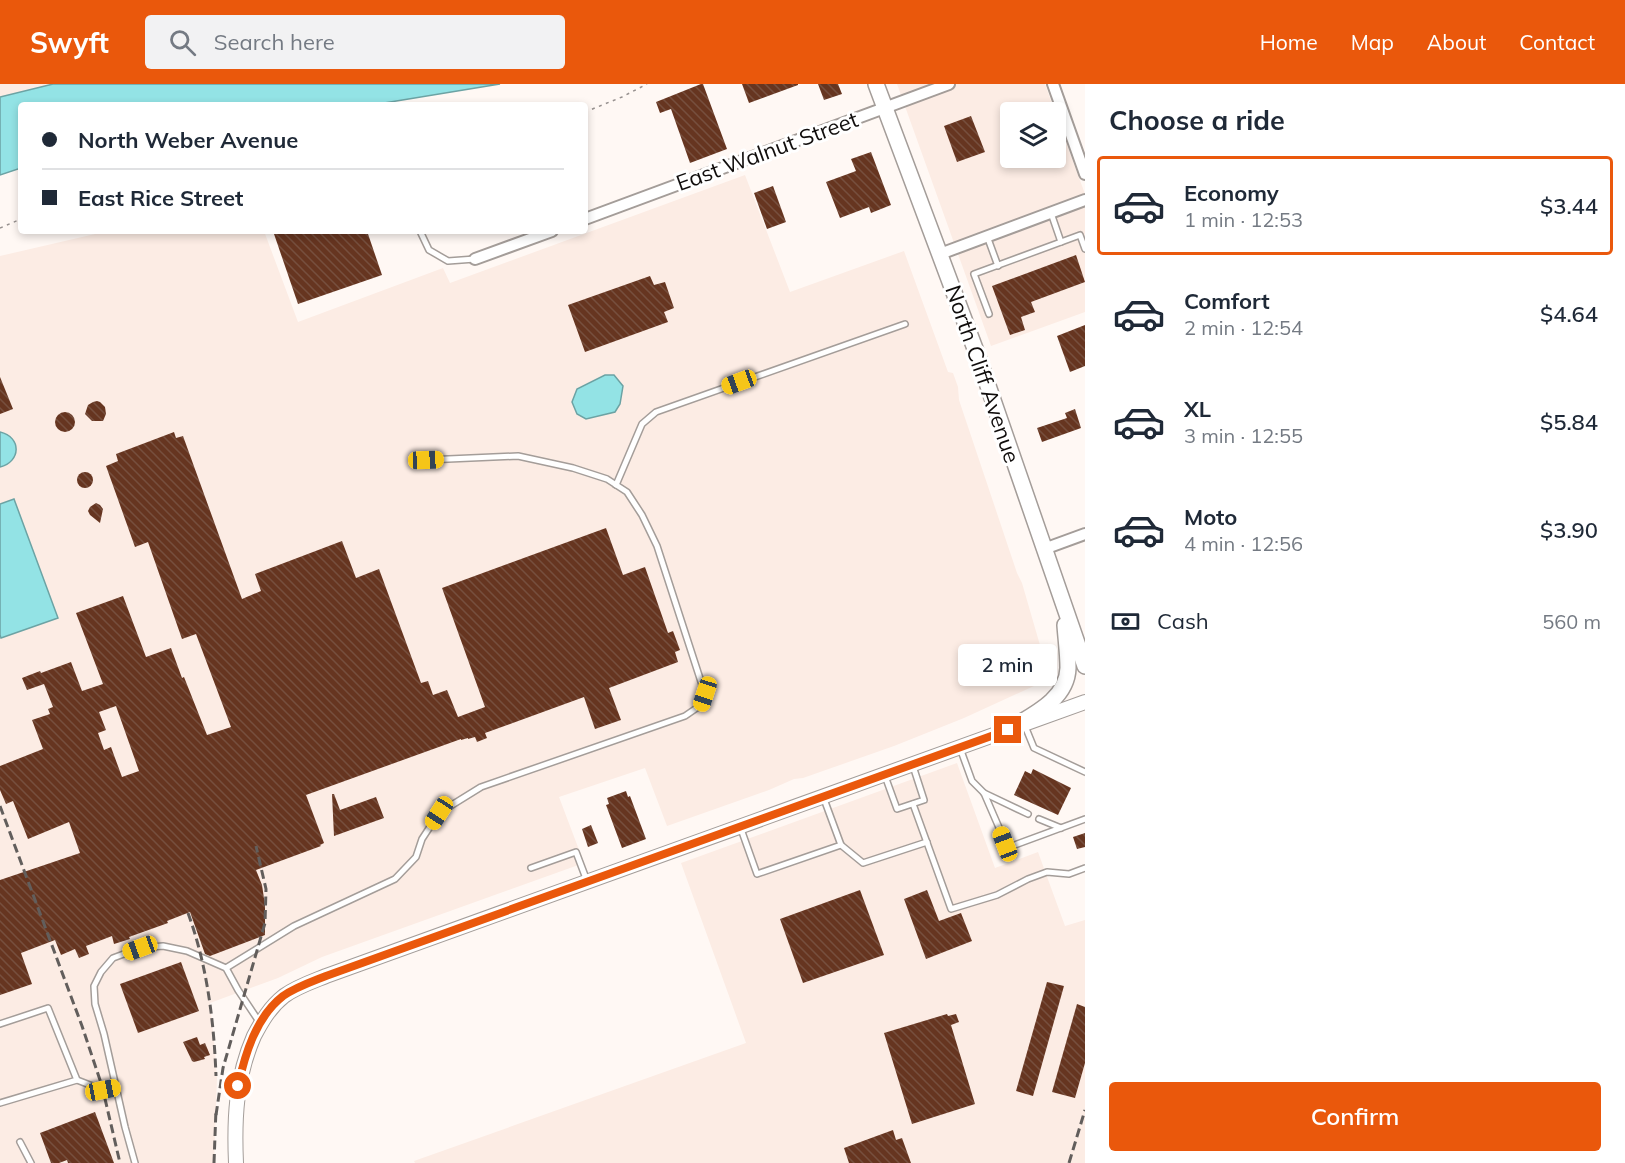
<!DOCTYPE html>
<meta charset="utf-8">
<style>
:root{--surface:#fff;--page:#f2f2f3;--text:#1f2937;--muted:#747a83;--line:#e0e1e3;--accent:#ea580c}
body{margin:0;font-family:Mulish,sans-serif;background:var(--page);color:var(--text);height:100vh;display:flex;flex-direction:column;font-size:22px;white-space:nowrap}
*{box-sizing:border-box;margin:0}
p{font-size:20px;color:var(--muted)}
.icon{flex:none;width:33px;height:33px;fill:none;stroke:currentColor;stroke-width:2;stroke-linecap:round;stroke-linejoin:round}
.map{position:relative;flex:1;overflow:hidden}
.sheet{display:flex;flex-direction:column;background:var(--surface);width:540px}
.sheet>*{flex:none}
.guide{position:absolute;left:18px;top:18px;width:570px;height:132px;border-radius:6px;box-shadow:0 3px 9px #0003;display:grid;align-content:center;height:132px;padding:0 24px;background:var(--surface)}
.buttons{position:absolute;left:1000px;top:18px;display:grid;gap:12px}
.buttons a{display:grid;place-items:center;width:66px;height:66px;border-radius:6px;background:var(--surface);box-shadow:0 3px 9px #0003;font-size:30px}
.end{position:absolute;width:27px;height:27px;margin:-14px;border:8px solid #ea580c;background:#fff;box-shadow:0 0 0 3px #fff}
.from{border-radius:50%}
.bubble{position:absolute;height:42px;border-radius:6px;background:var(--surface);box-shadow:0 3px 9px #0003;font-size:20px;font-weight:600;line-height:42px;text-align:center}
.car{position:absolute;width:18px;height:36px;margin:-18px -9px;border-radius:8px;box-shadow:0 0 4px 2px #0007;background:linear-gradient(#f5c518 24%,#345 0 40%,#f5c518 0 76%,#345 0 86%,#f5c518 0)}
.guide b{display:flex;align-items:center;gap:21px;height:57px;font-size:22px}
.guide b+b{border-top:2px solid var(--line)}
.guide i{width:15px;height:15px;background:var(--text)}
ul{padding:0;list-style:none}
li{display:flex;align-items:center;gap:18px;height:99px;margin:0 12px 9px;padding:0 12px;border:3px solid transparent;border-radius:6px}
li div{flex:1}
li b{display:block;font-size:22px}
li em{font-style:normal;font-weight:600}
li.current{border-color:var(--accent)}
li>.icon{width:54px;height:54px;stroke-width:1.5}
h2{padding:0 24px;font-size:27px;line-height:72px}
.pay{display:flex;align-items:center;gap:15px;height:66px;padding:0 24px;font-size:22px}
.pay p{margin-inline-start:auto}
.cta{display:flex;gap:12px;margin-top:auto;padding:12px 24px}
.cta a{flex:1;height:69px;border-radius:6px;background:var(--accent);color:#fff;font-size:24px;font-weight:600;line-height:69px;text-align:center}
header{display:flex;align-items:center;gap:36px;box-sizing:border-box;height:84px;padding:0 30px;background:var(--accent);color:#fff}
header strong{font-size:28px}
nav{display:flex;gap:33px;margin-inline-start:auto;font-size:21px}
.search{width:420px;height:54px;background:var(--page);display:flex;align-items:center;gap:15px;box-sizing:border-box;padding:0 21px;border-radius:6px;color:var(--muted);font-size:22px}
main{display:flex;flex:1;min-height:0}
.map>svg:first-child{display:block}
</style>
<header>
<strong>Swyft</strong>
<div class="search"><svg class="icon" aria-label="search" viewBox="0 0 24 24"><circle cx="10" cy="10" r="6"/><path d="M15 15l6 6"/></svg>Search here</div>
<nav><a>Home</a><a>Map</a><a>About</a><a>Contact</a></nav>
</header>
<main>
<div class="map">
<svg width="1085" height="1079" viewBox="0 0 1085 1079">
<defs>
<pattern id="building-back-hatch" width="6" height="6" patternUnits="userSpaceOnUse" patternTransform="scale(1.5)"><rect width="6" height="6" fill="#663520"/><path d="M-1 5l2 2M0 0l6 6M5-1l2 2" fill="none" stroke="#764f3e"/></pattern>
</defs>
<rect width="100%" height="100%" fill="#fff8f4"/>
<g fill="#fcece4">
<path d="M0 0H53L0 13Z"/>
<path d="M897 0H1045L1055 28H1011V74H1056V31L1085 110V228L991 262Z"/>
<path d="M745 91 790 208 904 167 948 288 953 289 958 303 959 316 1017 489 1022 499 1044 575 1037 579 1028 587V592L1034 602 964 634 894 662 803 694 794 695 769 706 667 742 645 684 559 713 584 779 322 873 278 894 210 919 215 966 217 994 214 1079H0V172L108 147H264L298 238 443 184 450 199Z"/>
<path d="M957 679 995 784 1038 768 1065 842 1085 836V1079H415L414 1077 746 959 681 779Z"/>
</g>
<g fill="#93e3e5" stroke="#6ca3a4" stroke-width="1.5">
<path d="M53 0H500L372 21H21V84L0 91V13Z"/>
<path d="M605 291H614L623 302 620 320 615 328 586 335 577 330 572 318 577 305Z"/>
<path d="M0 348C22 353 21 378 0 383Z"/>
<path d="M14 415 58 534 1 554 0 551V420Z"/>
</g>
<g fill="url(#building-back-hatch)" fill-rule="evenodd">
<path d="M701 0H703L727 65 690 79 671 25 660 29 656 18Z"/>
<path d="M742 0H798V1L749 19Z"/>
<path d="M818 0H838L842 10 824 16Z"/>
<path d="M971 32 985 68 957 78 944 42Z"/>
<path d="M871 68 891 121 871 129 869 123 840 134 826 98 856 87 851 75Z"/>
<path d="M773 102 786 138 767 145 754 109Z"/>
<path d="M273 147H367L382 191 298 220Z"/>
<path d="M1076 171 1085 198 1031 218 1035 228 1021 233 1025 246 1010 251 992 202Z"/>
<path d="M650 192 654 201 665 198 674 224 664 228 668 238 585 268 568 221Z"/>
<path d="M1085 241V282L1070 288 1057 252Z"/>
<path d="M0 293 13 325 0 330Z"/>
<path d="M97 317 100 318 105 323 106 330 103 337H92L85 330 88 321 93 318Z"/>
<path d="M1075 325 1081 344 1042 358 1037 344 1067 334 1065 329Z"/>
<circle cx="65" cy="338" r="10"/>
<path d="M174 348 176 354 183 352 242 515 261 507 255 490 342 457 356 494 379 485 421 599 428 597 433 611 447 606 458 633 485 623 442 504 606 444 623 491 645 483 668 549 673 547 680 566 675 568 678 578 609 604 621 636 595 645 584 613 485 649 487 654 477 658 475 653 468 655V654L461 656V655L306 711 324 759 320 761 321 762 256 786 262 801 265 821V851L210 872 205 870 190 828 167 837 168 839 129 853 130 855 114 860 112 852 86 862 89 870 79 874 75 865 61 871 55 856 21 869 32 900 0 911V796L80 769 69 738 28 755 13 717 6 720 0 706V682L43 665 32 636 50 630 48 625 53 623 44 600 27 606 22 594 40 587 41 589 71 578 82 607 103 600 76 529 123 512 146 573 171 564 182 594 184 593 207 651 231 643 196 550 182 555 148 458 135 463 106 382 118 377 116 370ZM116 622 139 687 122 693 111 663 104 666 98 649 106 646 99 628Z"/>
<circle cx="85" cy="396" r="8"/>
<path d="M96 419 100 421 103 425 100 439 90 431 88 427 90 423Z"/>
<path d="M1033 685 1071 704 1058 731 1014 711 1025 687 1031 690Z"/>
<path d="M626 707 628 713 630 712 646 755 622 764 606 721 609 720 607 714Z"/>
<path d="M332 710H334L340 726 376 713 384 734 334 752Z"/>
<path d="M591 741 598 759 588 763 582 745Z"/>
<path d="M1085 749V763L1077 765 1073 753Z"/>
<path d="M860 806 884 871 803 899 780 835Z"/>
<path d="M927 806 939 837 961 829 972 857 926 875 904 815Z"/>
<path d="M181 878 199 927 138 949 120 900Z"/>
<path d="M1047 898 1064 902 1033 1012 1016 1007Z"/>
<path d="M1077 920 1085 923V979L1075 1014 1052 1008Z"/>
<path d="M947 930 948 932 956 930 959 938 951 941 975 1020 912 1040 884 949Z"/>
<path d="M197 953 200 961 205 959 210 971 204 973 205 975 194 978 192 977 183 958Z"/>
<path d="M95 1028 114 1079H68L67 1076 59 1079H51L40 1049Z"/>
<path d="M893 1046 896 1056 902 1054 911 1079H849L844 1064Z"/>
</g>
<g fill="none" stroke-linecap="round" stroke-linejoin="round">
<g stroke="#a49d99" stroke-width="8">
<g id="service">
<path d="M1051 129 1061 158"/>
<path d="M420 147 429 166 448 177 475 175"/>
<path d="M987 152 998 182"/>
<path d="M989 230 974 190 1080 151 1085 165"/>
<path d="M616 401 642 340 656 328 905 240"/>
<path d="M1025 642 1034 664 1085 688"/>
<path d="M960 664 972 697 984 709 1007 762H1012L1085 735"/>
<path d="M885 692 897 725 924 716 913 682"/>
<path d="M984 709 1028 730"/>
<path d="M913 720 951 825 997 811 1028 795 1047 788 1069 790 1085 784"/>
<path d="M1039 735 1061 744"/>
<path d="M741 745 757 790 841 761 824 715"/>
<path d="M841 761 863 779 927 758"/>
<path d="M531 784 576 768 587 797"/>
<path d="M226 884 294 842 395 795 416 773 422 755 439 729 481 703 685 632 701 621 705 610 657 462 642 431 627 408 607 395 573 384 518 372 426 376"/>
<path d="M0 940 48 924 77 996 0 1019"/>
<path d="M77 996 103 1006 116 1004"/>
<path d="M20 1058 31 1079"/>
<path d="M135 1079 125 1043 104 950 95 920 94 902 101 888 113 874 140 864 163 862 187 867 226 884 238 906 260 939"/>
</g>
</g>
<g stroke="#a49d99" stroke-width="14">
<g id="minor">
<path d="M1053 0 1085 90"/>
<path d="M585 135 949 0"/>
<path d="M940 170 1085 116"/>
<path d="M475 175 552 147"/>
<path d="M1044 465 1085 450"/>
</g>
</g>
<g stroke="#a49d99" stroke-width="16">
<path id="tertiary" d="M236 1079C234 1035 236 993 254 952 262 937 270 923 284 912 296 903 311 898 326 892L1085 618"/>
</g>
<g stroke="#a49d99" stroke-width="18">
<g id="secondary">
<path d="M876 0 977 270 1085 582"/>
<path d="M1008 646C1032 631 1067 616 1068 584 1068 570 1066 555 1065 541"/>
</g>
</g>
<g stroke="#97918f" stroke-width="1.5" stroke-dasharray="3 4.5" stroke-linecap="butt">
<path d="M585 28 622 13 647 0"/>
<path d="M0 144 21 135"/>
</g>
<use href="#service" stroke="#fff" stroke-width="5"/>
<use href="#minor" stroke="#fff" stroke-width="10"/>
<use href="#tertiary" stroke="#fff" stroke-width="14"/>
<use href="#secondary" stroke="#fff" stroke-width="15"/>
<g stroke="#625e5c" stroke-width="3" stroke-dasharray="9 4.5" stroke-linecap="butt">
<path d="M0 722 82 942 102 1002 120 1079"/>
<path d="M188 829C207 881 214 937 216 992"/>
<path d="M216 1031 223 984 265 839 266 805 256 762"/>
<path d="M214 1079 216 1025"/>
<path d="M1069 1079 1085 1026"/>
</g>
</g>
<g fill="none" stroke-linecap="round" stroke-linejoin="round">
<path stroke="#ea580c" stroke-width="8" d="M238 1002C245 970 256 933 283 912 296 903 311 898 326 892L1008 646"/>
</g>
<g text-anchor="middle" stroke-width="6" stroke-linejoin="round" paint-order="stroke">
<g font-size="22" fill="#100d0c" stroke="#fff">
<text transform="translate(767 67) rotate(-20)" y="8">East Walnut Street</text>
<text transform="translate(983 290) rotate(71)" y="8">North Cliff Avenue</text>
</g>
</g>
</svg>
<div class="buttons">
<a><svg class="icon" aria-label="layers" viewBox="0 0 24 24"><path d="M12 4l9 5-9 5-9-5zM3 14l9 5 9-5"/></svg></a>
</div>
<i class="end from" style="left:238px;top:1002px"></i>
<i class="end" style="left:1008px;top:646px"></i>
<div class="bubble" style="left:958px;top:560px;width:99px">2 min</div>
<i class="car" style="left:739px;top:298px;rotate:250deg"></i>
<i class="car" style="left:426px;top:376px;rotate:88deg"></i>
<i class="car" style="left:705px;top:610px;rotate:198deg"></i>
<i class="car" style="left:439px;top:729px;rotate:213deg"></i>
<i class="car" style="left:1005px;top:760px;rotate:339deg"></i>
<i class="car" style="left:140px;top:864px;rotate:250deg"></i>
<i class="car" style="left:103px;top:1006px;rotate:79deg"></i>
<div class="guide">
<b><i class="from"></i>North Weber Avenue</b>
<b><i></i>East Rice Street</b>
</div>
</div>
<section class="sheet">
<h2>Choose a ride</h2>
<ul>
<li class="current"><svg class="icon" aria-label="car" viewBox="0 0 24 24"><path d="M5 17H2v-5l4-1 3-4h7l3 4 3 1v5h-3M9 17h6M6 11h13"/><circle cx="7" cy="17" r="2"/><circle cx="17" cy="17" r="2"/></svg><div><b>Economy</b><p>1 min · 12:53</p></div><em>$3.44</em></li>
<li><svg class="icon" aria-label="car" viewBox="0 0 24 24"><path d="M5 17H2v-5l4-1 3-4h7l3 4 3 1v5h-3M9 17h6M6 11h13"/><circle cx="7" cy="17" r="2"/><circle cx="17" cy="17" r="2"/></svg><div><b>Comfort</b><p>2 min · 12:54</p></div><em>$4.64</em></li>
<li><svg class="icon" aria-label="car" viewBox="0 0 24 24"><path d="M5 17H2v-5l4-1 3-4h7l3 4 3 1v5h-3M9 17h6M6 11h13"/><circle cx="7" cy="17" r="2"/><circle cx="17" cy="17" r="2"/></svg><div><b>XL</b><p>3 min · 12:55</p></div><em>$5.84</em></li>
<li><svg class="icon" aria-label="car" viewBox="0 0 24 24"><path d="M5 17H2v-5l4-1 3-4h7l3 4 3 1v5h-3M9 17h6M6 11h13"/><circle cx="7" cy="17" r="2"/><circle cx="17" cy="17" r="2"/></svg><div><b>Moto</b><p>4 min · 12:56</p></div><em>$3.90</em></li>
</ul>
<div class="pay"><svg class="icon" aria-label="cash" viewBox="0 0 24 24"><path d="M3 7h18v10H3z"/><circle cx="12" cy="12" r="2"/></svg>Cash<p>560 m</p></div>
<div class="cta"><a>Confirm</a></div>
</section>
</main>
